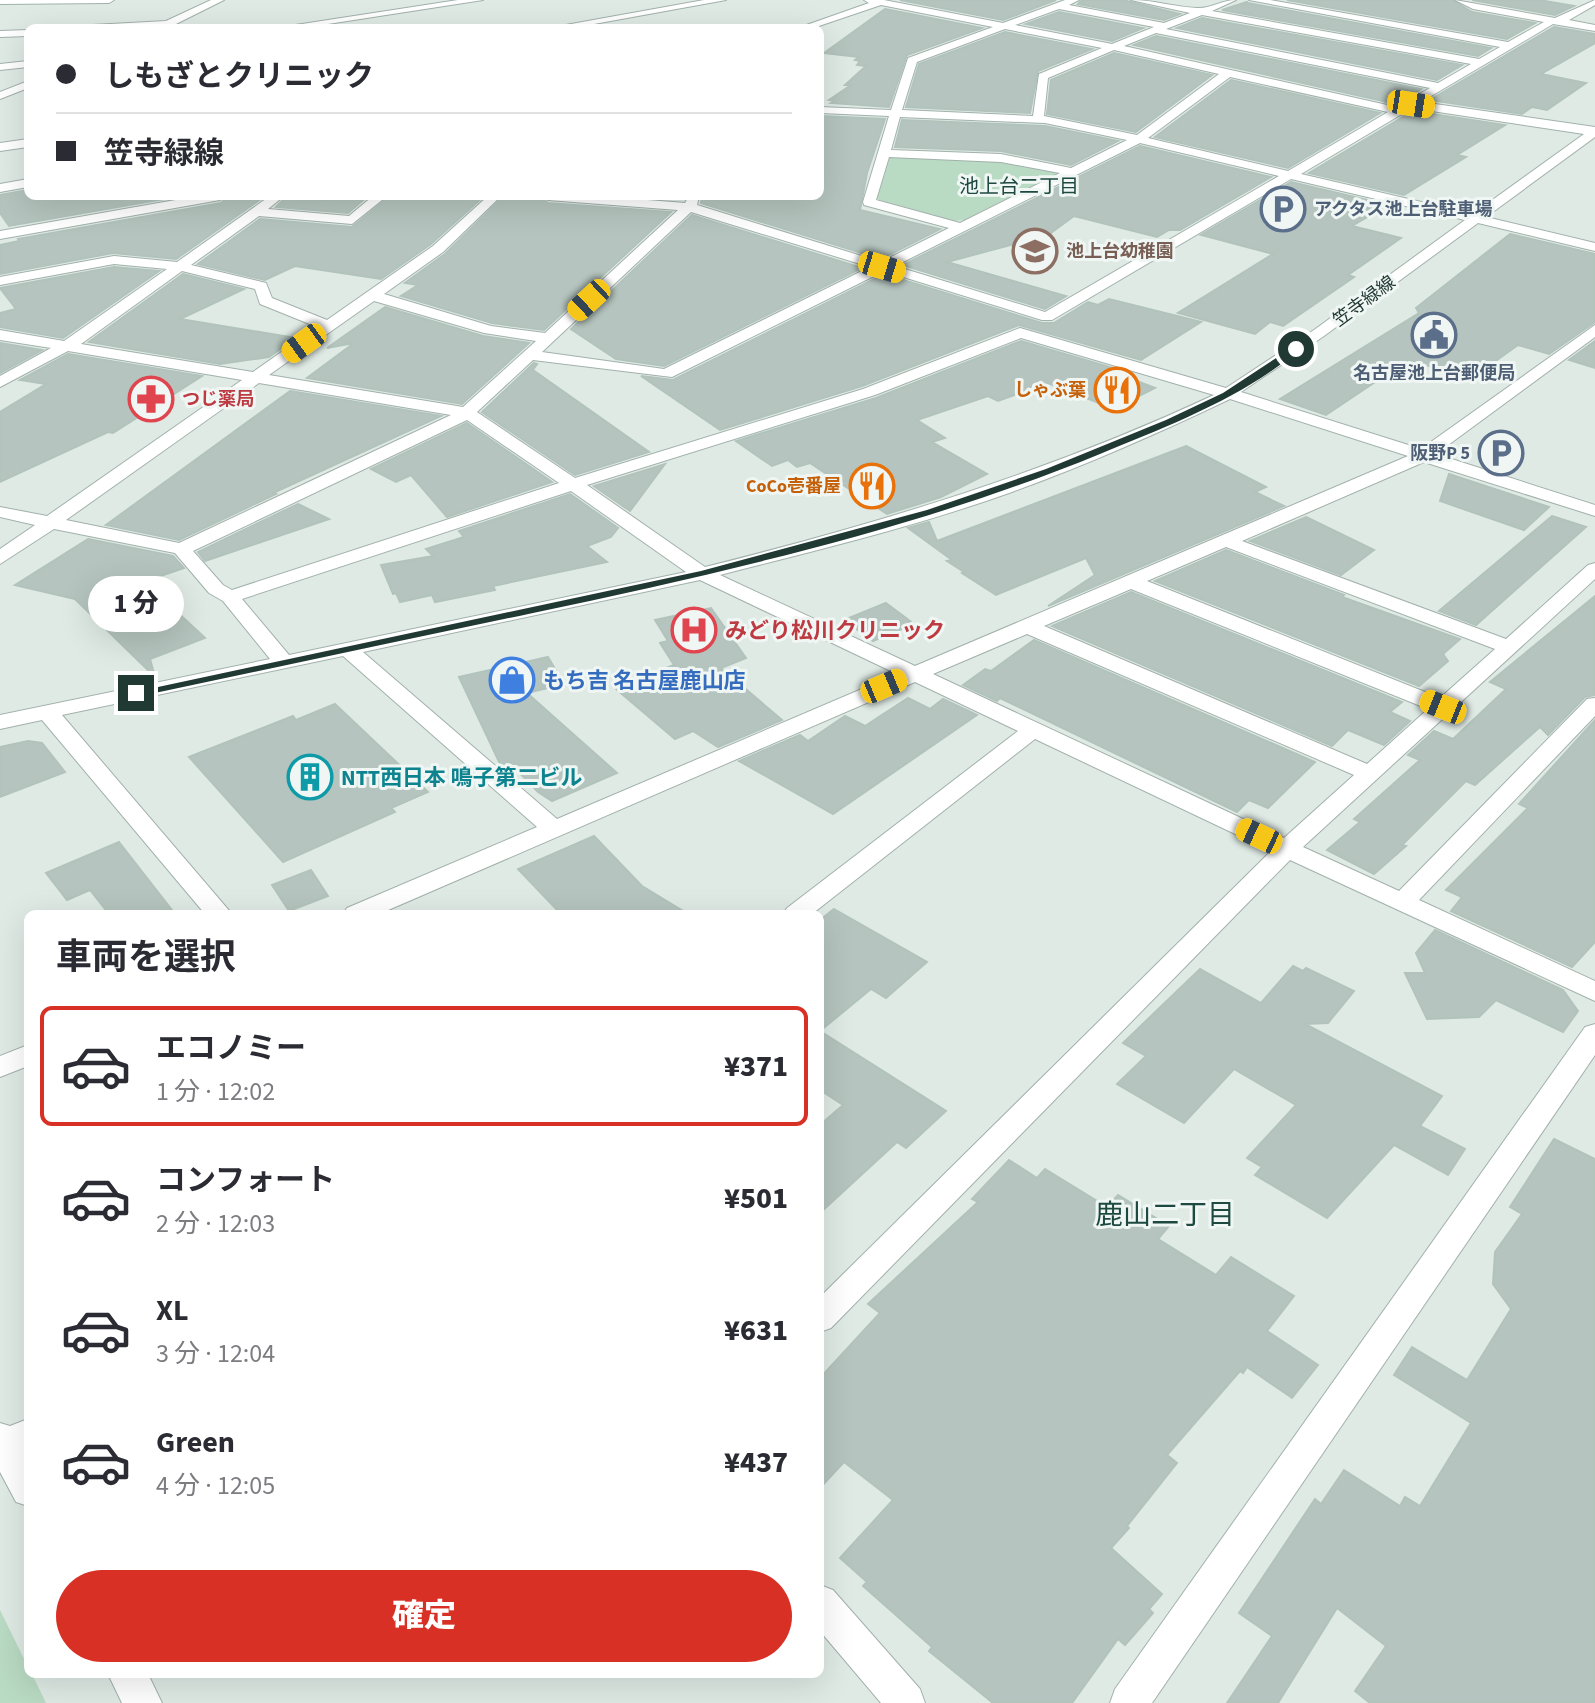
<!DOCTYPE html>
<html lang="ja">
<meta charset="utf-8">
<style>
:root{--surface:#fff;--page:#f7f7f7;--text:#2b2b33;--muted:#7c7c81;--line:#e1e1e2;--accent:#d93025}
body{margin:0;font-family:"Source Sans 3","Noto Sans JP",sans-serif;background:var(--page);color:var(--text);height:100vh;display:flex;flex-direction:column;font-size:30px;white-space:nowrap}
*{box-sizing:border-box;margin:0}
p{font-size:26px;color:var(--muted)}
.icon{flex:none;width:44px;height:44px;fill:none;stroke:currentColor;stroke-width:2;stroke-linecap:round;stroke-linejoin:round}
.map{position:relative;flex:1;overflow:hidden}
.drawer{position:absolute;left:24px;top:910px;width:800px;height:768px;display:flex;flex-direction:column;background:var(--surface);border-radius:12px;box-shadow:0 8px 32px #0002}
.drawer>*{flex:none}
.banner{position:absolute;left:24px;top:24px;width:800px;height:176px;border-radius:12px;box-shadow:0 8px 32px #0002;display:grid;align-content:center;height:176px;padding:0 32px;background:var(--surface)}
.end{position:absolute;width:36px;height:36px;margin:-18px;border:10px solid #213933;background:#fff;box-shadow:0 0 0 4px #fff}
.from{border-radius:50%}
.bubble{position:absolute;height:56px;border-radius:28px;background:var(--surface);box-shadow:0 8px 32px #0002;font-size:26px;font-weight:800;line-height:56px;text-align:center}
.car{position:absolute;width:24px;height:48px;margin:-24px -12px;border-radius:10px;box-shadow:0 0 6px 2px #0007;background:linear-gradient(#f5c518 24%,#345 0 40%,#f5c518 0 76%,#345 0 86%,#f5c518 0)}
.banner b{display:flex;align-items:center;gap:28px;height:76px;font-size:30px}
.banner b+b{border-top:2px solid var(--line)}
.banner i{width:20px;height:20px;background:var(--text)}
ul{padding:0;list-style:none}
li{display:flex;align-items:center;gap:24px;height:120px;margin:0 16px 12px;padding:0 16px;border:4px solid transparent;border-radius:12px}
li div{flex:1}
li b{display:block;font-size:30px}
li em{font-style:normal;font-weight:800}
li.current{border-color:var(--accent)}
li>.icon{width:72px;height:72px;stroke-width:1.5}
h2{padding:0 32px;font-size:36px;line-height:96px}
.button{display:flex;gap:16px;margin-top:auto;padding:16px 32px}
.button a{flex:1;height:92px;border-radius:48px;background:var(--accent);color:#fff;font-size:32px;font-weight:800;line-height:92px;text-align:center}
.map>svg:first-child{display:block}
</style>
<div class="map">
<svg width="1595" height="1703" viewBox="0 0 1595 1703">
<rect width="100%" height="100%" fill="#dfeae5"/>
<g fill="#b9dac3">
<path d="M899 155 998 160 1054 171 1056 175 964 220 953 221 877 199 890 157Z"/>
<path d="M0 1610 28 1667V1674H32L46 1703H0Z"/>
</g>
<g fill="#b5c4be" stroke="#b2c3bc" stroke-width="2">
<path d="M900 0H1056L1003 20Z"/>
<path d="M1082 0H1123L1180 14 1164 20 1078 4Z"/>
<path d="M1287 0H1452L1472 12 1535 23 1507 39Z"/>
<path d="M1472 0H1539L1574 6 1555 15Z"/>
<path d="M1247 2 1248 3 1491 48 1478 56 1222 10Z"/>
<path d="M885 9 982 28 907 55 889 107 831 103 834 101 829 100 851 85H845L866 66 857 65 860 61 855 60 859 57 824 53Z"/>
<path d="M1059 12 1143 28 1112 41 1026 24Z"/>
<path d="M1202 18 1462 65 1437 80 1177 28Z"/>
<path d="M1554 27 1595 34V43L1541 74 1586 83 1547 110 1532 107 1522 114 1430 100Z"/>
<path d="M1005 32 1092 49 1038 71 1030 113 906 107 919 64Z"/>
<path d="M1156 36 1421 89 1396 104 1134 45Z"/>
<path d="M1114 53 1212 75 1136 132 1047 114 1051 80Z"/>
<path d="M1231 80 1380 113 1288 168 1155 137Z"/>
<path d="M1413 111 1505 125 1457 155 1466 157 1404 195 1309 173Z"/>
<path d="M820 116 885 119 867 173 860 210 940 229 881 259 701 203 702 196H820Z"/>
<path d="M902 120 1045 126 1118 141 1071 165 1001 151 895 147Z"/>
<path d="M1140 146 1271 177 1180 230H1169L1157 237 1074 216 1048 235 947 262 1066 296 1045 309 903 265Z"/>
<path d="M1291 182 1388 205 1352 226 1401 238 1348 275 1354 277 1283 326 1270 322 1255 334 1178 313 1273 254 1201 235Z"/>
<path d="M28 190V196H181L9 226 0 213V195Z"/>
<path d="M229 196H265L176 259 113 253 0 274V245L19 241 18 239 221 203Z"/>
<path d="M287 196 330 200 335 196H368L348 213 276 207Z"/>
<path d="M390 196H484L431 244 381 279 295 266 265 280 198 264 260 219 352 227Z"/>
<path d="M504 196H539L548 203 671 212 544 330 492 323 401 296 418 285 405 283 445 254Z"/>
<path d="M692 215 862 268 664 366 616 359 571 329Z"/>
<path d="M1510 234 1595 254V322L1549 354 1518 345 1472 378 1408 360 1326 415 1280 399 1419 313 1416 308Z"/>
<path d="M114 267 159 271 63 338 0 327V313L16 309 0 288Z"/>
<path d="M183 274 244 289 180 319 296 338 269 357 220 364 89 342Z"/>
<path d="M884 274 1042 323H1054L1088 302 1098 305 1109 299 1201 322 1141 360 1019 325 862 386 720 430 641 376 673 380Z"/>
<path d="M385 307 483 336 529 343 462 404 307 378 354 343 327 348Z"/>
<path d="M1021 341 1123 371 1118 374 1155 388 1114 409 1048 383 998 401 988 396 917 420 945 438 932 442 987 474 941 497 887 514 810 463 797 467 788 460 772 466 736 441 876 398Z"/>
<path d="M1595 341V368L1569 360Z"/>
<path d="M0 343 42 350 0 373Z"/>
<path d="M68 354 202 376 113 433 108 432 0 482V412L46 384 20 380Z"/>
<path d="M534 363 537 364 533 370 649 452 575 475 482 412Z"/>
<path d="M290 391 441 416 273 493 276 494 179 540 106 525Z"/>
<path d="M467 423 552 482 447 517 411 475 396 482 371 469Z"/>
<path d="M1186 446 1266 487 1255 492 1284 506 1048 606 1095 575 1086 558 996 595 962 573 964 572 947 561 952 560 908 528 929 522 937 541Z"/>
<path d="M665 464 630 511 594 486Z"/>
<path d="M1449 474 1549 507 1524 530 1440 501Z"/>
<path d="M570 494 618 528 611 537 587 546 607 562 493 586 495 590 435 602 432 595 400 602 396 593 393 594 381 565 433 556 426 549 464 537 459 531Z"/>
<path d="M298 504 329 519 205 561 198 552Z"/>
<path d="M1552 516 1586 527 1476 625 1439 611Z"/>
<path d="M1306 517 1374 550 1341 575 1250 541Z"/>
<path d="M88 539 173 556 184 568 131 586 139 617 175 610 205 638 150 659 155 677 75 599 15 585Z"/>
<path d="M1226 550 1344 595 1342 597 1460 639 1443 654 1448 661 1419 686 1155 581Z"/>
<path d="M1131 592 1402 702 1390 712 1410 721 1384 745 1348 730 1332 746 1052 626Z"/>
<path d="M1595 596V695L1585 697 1548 735 1540 727 1475 785 1466 781 1402 845 1406 846 1374 874 1327 850 1360 822 1354 819 1420 760 1408 755 1434 731 1453 739 1506 689 1490 682Z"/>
<path d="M886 603 914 624 873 641 844 620Z"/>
<path d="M711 608 746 658 721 668 782 720 718 747 693 731 675 739 615 688 674 665 660 643 668 641 655 620Z"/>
<path d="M1034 640 1315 762 1268 808 1249 800 1237 812 1000 698 997 701 963 685 985 669 991 671Z"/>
<path d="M548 657 564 684 527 693 617 773 552 801 538 792 509 762 501 766 459 677Z"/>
<path d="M908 698 930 709 943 699 977 715 833 814 739 761 800 735 808 741 845 716 865 726Z"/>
<path d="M335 704 428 792 391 808 395 812 283 862 189 757 293 716 296 720Z"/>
<path d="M1595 720V942L1572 967 1451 911 1462 897 1446 890 1528 808 1519 804Z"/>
<path d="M28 741 42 743 65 772 0 797V747Z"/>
<path d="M594 836 642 886 688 914H561L518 869Z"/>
<path d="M119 842 175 914H109L90 890 67 900 46 873Z"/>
<path d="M311 870 328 896 289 911 272 885Z"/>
<path d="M834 909 927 962 886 998 871 989 820 1031 946 1111 906 1148 897 1142 820 1213V1125L843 1105 820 1090V920Z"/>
<path d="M1435 930 1563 990 1578 1011 1563 1032 1496 1000 1479 1017 1427 1019 1405 973H1425L1416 953Z"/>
<path d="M1293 966 1303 971 1306 968 1354 991 1328 1023 1305 1024 1442 1096 1420 1126 1465 1149 1448 1175 1394 1145 1327 1218 1255 1175 1262 1167 1247 1158 1296 1105 1234 1069 1184 1123 1117 1084 1146 1056 1123 1043 1200 969 1261 1003Z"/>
<path d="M1554 1139 1595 1159V1703H1370L1355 1691 1386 1646 1337 1608 1278 1703H1227L1272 1636 1239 1613 1315 1499 1321 1504 1344 1470 1400 1506 1405 1497 1420 1506 1471 1423 1394 1375 1412 1347 1467 1380 1511 1309 1493 1284 1495 1252 1522 1214 1510 1207Z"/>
<path d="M1009 1160 1037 1178 1045 1169 1107 1207 1118 1195 1169 1226 1158 1239 1216 1275 1231 1257 1294 1296 1267 1331 1318 1365 1292 1398 1247 1367 1243 1373 1240 1371 1167 1455 1177 1463 1127 1526 1129 1528 1111 1548 1162 1594 1149 1609 1153 1613 1125 1645 1118 1639 1072 1703H993L929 1651 932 1647 863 1586 867 1582 840 1558 893 1500 844 1462 820 1488V1378L880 1313 868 1304 978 1202 972 1199Z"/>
</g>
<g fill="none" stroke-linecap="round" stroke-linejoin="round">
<g stroke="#a2b1ac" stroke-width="2">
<g id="minor">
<path d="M0 0H114L109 3 0 4Z"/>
<path d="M211 0H224L168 28H87L92 25 166 21Z"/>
<path d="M458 0H483L302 28H276Z"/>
<path d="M704 0H726L572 28H549Z"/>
<path d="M864 0H884L1003 23 1065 0H1079L1069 5 1164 23 1190 13 1131 0C1154 0 1175 7 1197 8 1210 9 1222 0 1236 0L1212 11 1479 59 1500 47 1249 0H1270L1508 42 1544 22 1473 9 1455 0 1555 18 1595 0V5L1569 20 1595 25V31L1553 24 1421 102 1595 127V137L1486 217 1595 243V251L1478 223 1324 336 1241 392 1421 449 1595 325V337L1436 454 1595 505V516L1424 462 1242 541 1506 639 1588 565 1595 563V579L1303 847 1399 891 1587 699 1595 698V716L1419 900 1595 981V1001L1290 860 831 1328 820 1332V1297L1271 851 1035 739 812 914H783L787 908 1018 731 915 682 379 914H343L347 908 537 827 343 656 62 715 232 914H205L42 720 0 729V715L270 659 223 601 209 593 175 553 54 529 0 564V549L35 525 0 517V507L47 516 242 380 68 351 0 387V376L51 348 0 340V330L64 341 167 269 114 264 0 285V277L114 256 177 262 270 196H284L268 209 349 216 373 196H387L352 224 259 216 191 265 266 283 272 298 327 320 433 246 488 196H501L443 252 384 294 491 326 545 333 678 210 548 200 542 196H598L685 203 689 196H699L697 205 881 262 949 228 864 205 863 202 889 116 820 113V107L891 110 908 58 993 27 881 5 813 28H798L869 3ZM1059 9 1154 27 1112 44 1015 25ZM1202 15 1471 64 1438 83 1166 29ZM1005 29 1102 48 1039 74 1033 116 902 110 917 62ZM1156 33 1430 88 1396 107 1124 46ZM1114 50 1219 74 1137 135 1044 116 1048 78ZM1230 77 1388 112 1288 171 1148 138ZM1412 108 1584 134 1473 214 1301 174ZM900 117 1045 123 1127 140 1071 168 1001 154 891 150ZM1140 143 1279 176 1045 312 895 266ZM889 157 1001 162 1060 173 960 223 876 200ZM1291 179 1465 220 1314 330 1226 388 1020 328 863 389 575 478 477 412 533 360 672 377 884 271 1042 320H1052ZM691 212 870 267 664 369 542 352ZM182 271 255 289 260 304 317 327 253 372 81 344ZM374 301 484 333 536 341 463 407 269 375ZM1021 338 1214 395C1049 472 881 523 705 567L587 485 875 395ZM259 383 451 415 179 543 66 520ZM1230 399 1408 456 915 666 720 575C818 550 917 526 1012 492 1086 465 1159 433 1230 399ZM467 420 559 483 232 590 223 585 193 551ZM571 491 686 572 289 655 242 599ZM1226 547 1495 649 1440 698 1147 581ZM700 580 897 674 557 819 363 652ZM1131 589 1428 709 1367 764 1044 626ZM1027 634 1354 775 1284 838 933 674Z"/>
<path d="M28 30V36L0 37V31Z"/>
<path d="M28 61V67L0 70V64Z"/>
<path d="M28 81V88L0 99V92Z"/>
<path d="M28 139V147L0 151V143Z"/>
<path d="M28 179V187L0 192V184Z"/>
<path d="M198 196H226L220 200 0 239V231Z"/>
<path d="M1595 1024V1055L1152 1703H1110L1115 1689 1585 1027Z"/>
<path d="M28 1045V1066L0 1077V1056Z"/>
<path d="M28 1419V1506L16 1502 0 1472V1423L10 1426Z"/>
<path d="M820 1585 833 1590 920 1689 925 1703H881L820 1631Z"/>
<path d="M108 1674H148L162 1703H122Z"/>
</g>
</g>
<use href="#minor" fill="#fff" fill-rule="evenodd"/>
</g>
<path fill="#213933" d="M1293 347 1300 349C1243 398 1168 426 1100 454 917 529 725 572 533 613 400 641 268 669 136 697L130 693 701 571 927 510 1046 469 1166 420 1223 393Z"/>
<defs>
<g id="parking-ring" transform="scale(2.3)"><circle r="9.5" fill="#eff6f3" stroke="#5c6f8a" stroke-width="1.5"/><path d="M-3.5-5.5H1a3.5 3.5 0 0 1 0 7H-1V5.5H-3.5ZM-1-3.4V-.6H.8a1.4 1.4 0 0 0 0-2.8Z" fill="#5c6f8a"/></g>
<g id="school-ring" transform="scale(2.3)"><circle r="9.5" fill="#eff6f3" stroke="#8d6e63" stroke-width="1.5"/><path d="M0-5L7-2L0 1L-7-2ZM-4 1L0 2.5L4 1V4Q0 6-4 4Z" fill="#8d6e63"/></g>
<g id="civic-ring" transform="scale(2.3)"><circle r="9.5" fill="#eff6f3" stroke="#5c6f8a" stroke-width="1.5"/><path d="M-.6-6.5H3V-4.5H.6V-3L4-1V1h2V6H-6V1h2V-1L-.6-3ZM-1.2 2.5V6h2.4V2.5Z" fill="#5c6f8a"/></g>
<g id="restaurant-ring" transform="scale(2.3)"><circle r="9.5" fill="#eff6f3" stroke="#e8710a" stroke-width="1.5"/><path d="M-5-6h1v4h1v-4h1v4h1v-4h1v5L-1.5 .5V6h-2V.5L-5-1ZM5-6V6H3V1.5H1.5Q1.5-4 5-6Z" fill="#e8710a"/></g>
<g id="pharmacy-ring" transform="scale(2.3)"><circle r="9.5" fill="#eff6f3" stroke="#e0444e" stroke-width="1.5"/><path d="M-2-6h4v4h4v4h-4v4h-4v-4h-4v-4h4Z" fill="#e0444e"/></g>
<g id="hospital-ring" transform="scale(2.3)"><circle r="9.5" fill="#eff6f3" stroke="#e0444e" stroke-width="1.5"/><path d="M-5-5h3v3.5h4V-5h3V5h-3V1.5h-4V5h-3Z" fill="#e0444e"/></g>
<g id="shop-ring" transform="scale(2.3)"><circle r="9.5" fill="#eff6f3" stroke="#3f7fe0" stroke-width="1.5"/><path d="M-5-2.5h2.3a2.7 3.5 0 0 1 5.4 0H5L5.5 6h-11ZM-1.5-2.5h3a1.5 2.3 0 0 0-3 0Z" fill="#3f7fe0"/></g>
<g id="building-ring" transform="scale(2.3)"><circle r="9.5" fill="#eff6f3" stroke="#0f9aa8" stroke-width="1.5"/><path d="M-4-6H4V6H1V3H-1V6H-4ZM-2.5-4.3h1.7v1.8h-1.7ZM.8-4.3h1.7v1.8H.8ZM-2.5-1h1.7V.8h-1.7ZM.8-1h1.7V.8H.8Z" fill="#0f9aa8"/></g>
</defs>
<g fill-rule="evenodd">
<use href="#parking-ring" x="1283" y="209"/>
<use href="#school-ring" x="1035" y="251"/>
<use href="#civic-ring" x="1434" y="335"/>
<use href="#restaurant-ring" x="1117" y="390"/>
<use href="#pharmacy-ring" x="151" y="399"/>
<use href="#parking-ring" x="1501" y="453"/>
<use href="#restaurant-ring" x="872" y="486"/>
<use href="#hospital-ring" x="694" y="630"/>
<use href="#shop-ring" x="512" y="680"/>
<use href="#building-ring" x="310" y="777"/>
</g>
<g text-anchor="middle" stroke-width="6" stroke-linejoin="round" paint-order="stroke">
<g font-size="18" font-weight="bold" fill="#4e5e75" stroke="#eff6f3" text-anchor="start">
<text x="1314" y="215">アクタス池上台駐車場</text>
<text x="1434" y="379" text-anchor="middle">名古屋池上台郵便局</text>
<text x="1470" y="459" text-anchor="end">阪野P 5</text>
</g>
<g font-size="18" font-weight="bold" fill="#785e54" stroke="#eff6f3" text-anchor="start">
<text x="1066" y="257">池上台幼稚園</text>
</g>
<g font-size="18" fill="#213933" stroke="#eff6f3">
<text transform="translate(1364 301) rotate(-36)" y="6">笠寺緑線</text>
</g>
<g font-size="18" font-weight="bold" fill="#c56008" stroke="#eff6f3" text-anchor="end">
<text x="1086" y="396">しゃぶ葉</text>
<text x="841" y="492">CoCo壱番屋</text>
</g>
<g font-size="18" font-weight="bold" fill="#be3a42" stroke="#eff6f3" text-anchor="start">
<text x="182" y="405">つじ薬局</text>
</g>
<g font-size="20" fill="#1e4940" stroke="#eff6f3">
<text x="1019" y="193">池上台二丁目</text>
</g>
<g font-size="22" font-weight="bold" fill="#be3a42" stroke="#eff6f3" text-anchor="start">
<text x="725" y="638">みどり松川クリニック</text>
</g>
<g font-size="22" font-weight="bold" fill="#366cbe" stroke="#eff6f3" text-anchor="start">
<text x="543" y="688">もち吉 名古屋鹿山店</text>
</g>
<g font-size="22" font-weight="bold" fill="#0d838f" stroke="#eff6f3" text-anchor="start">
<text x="341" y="785">NTT西日本 鳴子第二ビル</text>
</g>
<g font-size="28" fill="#1e4940" stroke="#eff6f3">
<text x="1165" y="1224">鹿山二丁目</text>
</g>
</g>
</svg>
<i class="end from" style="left:1296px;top:349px"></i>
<i class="end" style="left:136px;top:693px"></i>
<div class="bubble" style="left:88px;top:576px;width:96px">1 分</div>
<i class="car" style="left:1411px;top:104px;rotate:99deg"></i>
<i class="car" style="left:882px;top:267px;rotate:107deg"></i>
<i class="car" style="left:589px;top:300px;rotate:227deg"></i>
<i class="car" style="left:304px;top:343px;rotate:234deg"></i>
<i class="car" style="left:884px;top:686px;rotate:67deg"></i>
<i class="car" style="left:1443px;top:707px;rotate:292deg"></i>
<i class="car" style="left:1259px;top:836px;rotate:295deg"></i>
<div class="banner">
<b><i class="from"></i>しもざとクリニック</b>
<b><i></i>笠寺緑線</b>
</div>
<section class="drawer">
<h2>車両を選択</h2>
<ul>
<li class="current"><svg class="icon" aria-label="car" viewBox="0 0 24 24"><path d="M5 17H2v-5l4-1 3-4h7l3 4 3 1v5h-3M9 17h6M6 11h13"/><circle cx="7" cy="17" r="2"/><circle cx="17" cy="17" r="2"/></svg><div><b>エコノミー</b><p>1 分 · 12:02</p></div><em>¥371</em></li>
<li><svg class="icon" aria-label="car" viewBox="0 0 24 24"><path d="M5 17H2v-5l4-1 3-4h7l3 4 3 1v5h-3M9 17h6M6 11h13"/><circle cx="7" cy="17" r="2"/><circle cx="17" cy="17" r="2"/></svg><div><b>コンフォート</b><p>2 分 · 12:03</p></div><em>¥501</em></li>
<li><svg class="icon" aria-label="car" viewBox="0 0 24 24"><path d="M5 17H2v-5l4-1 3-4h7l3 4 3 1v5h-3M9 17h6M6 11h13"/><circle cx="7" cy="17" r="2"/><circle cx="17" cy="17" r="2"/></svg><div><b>XL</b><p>3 分 · 12:04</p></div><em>¥631</em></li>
<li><svg class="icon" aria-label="car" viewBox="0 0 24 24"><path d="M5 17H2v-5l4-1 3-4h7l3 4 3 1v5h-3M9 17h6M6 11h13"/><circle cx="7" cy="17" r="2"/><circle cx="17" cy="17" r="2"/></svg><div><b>Green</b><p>4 分 · 12:05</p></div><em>¥437</em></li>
</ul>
<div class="button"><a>確定</a></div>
</section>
</div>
